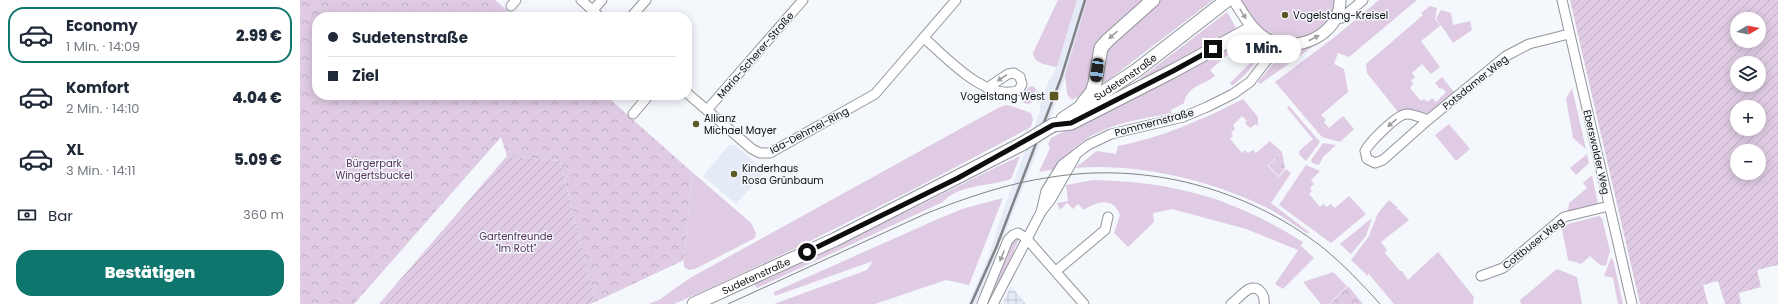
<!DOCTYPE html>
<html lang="de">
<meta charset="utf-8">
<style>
:root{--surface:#fff;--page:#f2f2f3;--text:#1f2937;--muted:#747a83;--line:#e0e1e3;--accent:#0f766e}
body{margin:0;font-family:Poppins,sans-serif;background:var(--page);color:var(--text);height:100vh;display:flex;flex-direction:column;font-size:15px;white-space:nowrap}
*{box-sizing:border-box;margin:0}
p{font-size:13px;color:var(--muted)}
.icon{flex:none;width:22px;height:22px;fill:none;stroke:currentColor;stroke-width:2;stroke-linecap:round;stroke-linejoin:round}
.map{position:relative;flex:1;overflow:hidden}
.details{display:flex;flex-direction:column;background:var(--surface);width:300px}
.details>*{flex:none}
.top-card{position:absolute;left:12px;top:12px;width:380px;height:88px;border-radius:16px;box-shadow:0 2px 10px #0003;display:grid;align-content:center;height:88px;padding:0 16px;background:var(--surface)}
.needle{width:26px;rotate:80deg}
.buttons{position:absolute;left:1430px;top:12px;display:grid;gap:8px}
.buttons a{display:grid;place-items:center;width:36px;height:36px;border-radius:50%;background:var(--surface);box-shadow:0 2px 10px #0003;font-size:20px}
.end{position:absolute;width:18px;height:18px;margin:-9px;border:5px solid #0d0e10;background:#fff;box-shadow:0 0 0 2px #fff}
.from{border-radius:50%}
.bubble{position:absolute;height:28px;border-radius:14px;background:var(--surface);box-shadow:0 2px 10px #0003;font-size:13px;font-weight:800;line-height:28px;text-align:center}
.car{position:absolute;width:12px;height:24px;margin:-12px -6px;border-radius:5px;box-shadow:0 0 3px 1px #0007;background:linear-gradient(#222 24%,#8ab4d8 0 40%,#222 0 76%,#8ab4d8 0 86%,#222 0)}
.top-card b{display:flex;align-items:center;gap:14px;height:38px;font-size:15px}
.top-card b+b{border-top:1px solid var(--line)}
.top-card i{width:10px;height:10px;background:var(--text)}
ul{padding:7px 0 0;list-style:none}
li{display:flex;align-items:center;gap:12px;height:56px;margin:0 8px 6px;padding:0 8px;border:2px solid transparent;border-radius:16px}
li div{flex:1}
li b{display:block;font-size:15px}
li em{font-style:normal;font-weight:800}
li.current{border-color:var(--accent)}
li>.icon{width:36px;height:36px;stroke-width:1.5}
.pay{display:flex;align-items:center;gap:10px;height:44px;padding:0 16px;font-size:15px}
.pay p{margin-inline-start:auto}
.cta{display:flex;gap:8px;margin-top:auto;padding:8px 16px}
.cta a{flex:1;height:46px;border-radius:16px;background:var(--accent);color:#fff;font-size:16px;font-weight:800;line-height:46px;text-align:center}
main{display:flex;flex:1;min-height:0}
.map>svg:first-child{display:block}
</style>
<main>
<section class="details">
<ul>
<li class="current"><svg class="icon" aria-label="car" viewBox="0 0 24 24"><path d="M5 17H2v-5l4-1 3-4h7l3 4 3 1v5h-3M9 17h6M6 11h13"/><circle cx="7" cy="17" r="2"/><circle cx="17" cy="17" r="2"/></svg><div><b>Economy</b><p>1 Min. · 14:09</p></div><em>2.99 €</em></li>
<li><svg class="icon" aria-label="car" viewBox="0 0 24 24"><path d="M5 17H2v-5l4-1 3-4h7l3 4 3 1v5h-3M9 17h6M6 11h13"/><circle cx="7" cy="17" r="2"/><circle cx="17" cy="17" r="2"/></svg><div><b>Komfort</b><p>2 Min. · 14:10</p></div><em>4.04 €</em></li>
<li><svg class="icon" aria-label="car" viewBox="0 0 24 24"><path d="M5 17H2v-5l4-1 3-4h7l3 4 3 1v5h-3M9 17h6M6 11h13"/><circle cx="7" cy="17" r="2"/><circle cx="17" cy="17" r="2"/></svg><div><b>XL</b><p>3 Min. · 14:11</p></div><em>5.09 €</em></li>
</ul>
<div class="pay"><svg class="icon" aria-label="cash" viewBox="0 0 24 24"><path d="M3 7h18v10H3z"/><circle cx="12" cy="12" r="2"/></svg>Bar<p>360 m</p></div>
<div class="cta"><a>Bestätigen</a></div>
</section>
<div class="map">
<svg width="1478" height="304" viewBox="0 0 1478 304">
<defs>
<pattern id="industrial-grid" width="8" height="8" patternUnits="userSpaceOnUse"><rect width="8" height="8" fill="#e4ebf6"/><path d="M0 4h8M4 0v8" fill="none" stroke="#c2c8d2"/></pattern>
<pattern id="forest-crowns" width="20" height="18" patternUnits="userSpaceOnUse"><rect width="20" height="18" fill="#dfcbe3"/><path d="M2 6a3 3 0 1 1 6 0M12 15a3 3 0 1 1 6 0" fill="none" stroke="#beadc2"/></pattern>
<pattern id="garden-furrows" width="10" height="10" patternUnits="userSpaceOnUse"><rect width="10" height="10" fill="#dfcbe3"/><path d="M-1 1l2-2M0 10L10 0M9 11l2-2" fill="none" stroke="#beadc2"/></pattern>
</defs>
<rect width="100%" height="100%" fill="#f4f7fc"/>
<g fill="#e4ebf6">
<path d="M777 0H787L762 88 688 277 675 304H668L689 255 706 203 741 109 739 108 749 80 757 67Z"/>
<path d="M429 145H435L455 162V167L465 168V172L436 204 403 176Z"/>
</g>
<path fill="url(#industrial-grid)" d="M711 286 726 304H702Z"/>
<g fill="#dfcbe3">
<path d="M758 0H777L757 67C748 65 734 64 733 53Z"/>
<path d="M787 0H845L797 45C792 58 793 81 785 91 782 95 776 97 772 100L767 94 765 75Z"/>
<path d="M858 0H913L803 84 799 79 802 56 809 43Z"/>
<path d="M938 0H1035C1034 5 1034 11 1033 15 1023 38 988 46 968 35 954 28 947 12 938 0Z"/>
<path d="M1079 0H1117L1049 57 1038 53 1034 64 1044 69 1048 92 1021 115 1026 120 1024 122 1029 128 1043 116 1054 129 1040 142 1022 137 975 82 1036 36Z"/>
<path d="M1130 6 1137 8 1135 19 1140 25 1136 18 1141 10 1151 13 1153 25 1170 21 1172 30 1153 43 1141 25 1121 41 1140 67 1131 74 1122 64 1112 73 1115 77 1111 81 1113 84 1110 88 1121 101 1124 99 1128 102 1132 98 1136 102 1146 92 1142 88 1140 89 1135 83 1142 77 1154 92 1128 115C1115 114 1113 108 1098 112L1067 73 1066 64 1123 15 1121 13Z"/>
<path d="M927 12 936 28 900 51 846 79 837 81Z"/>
<path d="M945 38 955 49 958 58 946 74 932 86 930 83 954 59 940 44 910 70 915 76C904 85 887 86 884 103L871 110 872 113C823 123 788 125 756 169L739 172 750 148 748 144 751 138Z"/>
<path d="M1017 42 1018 43 960 84 958 82 982 53Z"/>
<path d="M733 86 738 92 735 91 733 97 736 99 729 104 724 103 720 99 722 94 729 87Z"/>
<path d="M1272 88 1286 149 1273 138 1266 99Z"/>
<path d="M943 99 958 117V126L956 124 950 128 945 123 947 121 942 116 933 125 935 129 931 133 933 136 930 139 942 153 945 150 948 153 953 150 956 153 970 141 982 152 967 166 979 177 986 169 991 173 971 203 1009 232 1008 234C993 225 978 212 961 205 906 179 836 163 775 168L797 151 816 154 818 146C861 138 904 119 943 99Z"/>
<path d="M706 105 711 106 731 113 733 119 731 127 616 188 496 248 415 286 374 304H349L359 300 390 278 698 108Z"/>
<path d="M989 106 1020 142 1006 161 999 154V151L1013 139 987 108Z"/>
<path d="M1149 124 1170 149 1156 161 1135 135Z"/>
<path d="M1023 143 1036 145 1023 157 1019 165 1012 163 1011 160Z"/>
<path d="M1287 154 1289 163 1276 175 1270 168Z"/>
<path d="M720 156 711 179C692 186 656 185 643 202L457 288 453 283C505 259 557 236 608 211 645 193 682 173 720 156Z"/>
<path d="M1006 165 1020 171 1011 180 1014 184 1010 188 1012 191 1009 194 1020 207 1023 204 1027 207 1031 204 1035 208 1049 196 1066 214 1031 243 979 205Z"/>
<path d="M392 172 451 223 456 233 455 238 395 269 389 270 384 267V260Z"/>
<path d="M1292 175 1298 204 1268 211 1269 203 1287 188 1283 183Z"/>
<path d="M793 180C875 182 933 198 1003 242L998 250 946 229 872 209 853 213 854 222 828 247 814 233 820 215C813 197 798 201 784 210L778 204 773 209 767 203 760 210 757 203 768 201 766 185Z"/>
<path d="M703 198 669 285 646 280 575 304H474L567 270 573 261 475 296 474 292 638 219 662 209Z"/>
<path d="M1089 200 1098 208 1094 210 1098 209 1109 220 1081 242 1087 250 1085 253 1100 271H1102L1108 280 1138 252 1174 297 1173 304H1094L1068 273V276L1051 260 1069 236 1078 213Z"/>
<path d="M1299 216 1302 218 1310 251 1306 266 1300 265 1290 256 1281 264 1268 260 1262 229 1268 224Z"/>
<path d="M1072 218 1066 236 1051 254 1040 244Z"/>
<path d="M717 237H720L690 304H686L712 242Z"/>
<path d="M1001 246 1014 258 983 289 975 284Z"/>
<path d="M1311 258 1313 259 1323 304H1318L1313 278 1304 276Z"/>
<path d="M1257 269 1277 277 1282 304H1221L1220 300Z"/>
<path d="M1033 272 1047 286 1029 304H1021L1003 282Z"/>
</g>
<g fill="url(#forest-crowns)">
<path d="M0 0H195L215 17H17V95H305L392 172 384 260 295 302 260 161 207 156 201 137 54 304H0Z"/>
<path d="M982 152 985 168 979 176 968 166Z"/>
<path d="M1048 286 1063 304H1030Z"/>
</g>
<g fill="url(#garden-furrows)" fill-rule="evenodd">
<path d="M1270 0H1478V265L1457 270 1461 287 1439 293 1441 304H1425L1418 281 1403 285 1408 304H1340ZM1437 19H1459V41H1437ZM1437 63H1459V85H1437ZM1437 107H1459V129H1437ZM1437 151H1459V173H1437Z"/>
<path d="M207 156 260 161 295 302 290 304H79Z"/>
</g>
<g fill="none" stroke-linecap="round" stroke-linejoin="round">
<g stroke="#92959a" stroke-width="11">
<g id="minor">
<path d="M281 0 300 17"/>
<path d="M1262 0 1332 304"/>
<path d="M211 6 216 0"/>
<path d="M293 10 302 0"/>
<path d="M331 17 346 0"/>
<path d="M1034 20 1042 18 1063 0"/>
<path d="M624 38C646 57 687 103 719 90L722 84 720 77 714 73 708 74 687 88"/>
<path d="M966 39 967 60"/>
<path d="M387 93 452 149 460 153H470L575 94 656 0"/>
<path d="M407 110 503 0"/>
<path d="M333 114 349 95"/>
<path d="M1128 120C1122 118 1113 114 1107 114 1097 114 1070 142 1065 151L1067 159 1075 163 1083 160 1128 120 1206 56 1229 44 1269 34"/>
<path d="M741 212 746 191 762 165 788 145 811 134 883 117 907 107 933 94 950 82 967 60 987 44"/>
<path d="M756 271 805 230 808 217"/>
<path d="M1181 276 1203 268 1264 217 1309 206"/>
<path d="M682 304 708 240 713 235 718 233 726 238 784 304"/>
<path d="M693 304 741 212 751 199 775 157"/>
<path d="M931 304C937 300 943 292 949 289 960 285 965 296 964 304"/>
</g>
</g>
<g stroke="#92959a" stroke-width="13">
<path id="tertiary" d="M934 0C943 14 951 29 965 38 994 56 1041 35 1040 0"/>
</g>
<g stroke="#92959a" stroke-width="15">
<g id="secondary">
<path d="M783 103 792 92 795 83 801 48 808 40 853 0"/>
<path id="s1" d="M763 119 837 70 927 0"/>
<path d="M753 125 771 123 873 71 952 28"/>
<path id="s2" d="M394 304 536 239 722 144"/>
</g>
</g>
<use href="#minor" stroke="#fff" stroke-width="9"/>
<use href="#tertiary" stroke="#fff" stroke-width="11"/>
<use href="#secondary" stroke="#fff" stroke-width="13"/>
<path stroke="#808286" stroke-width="1" d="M428 304 625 214C665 198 708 183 752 177 847 162 946 188 1022 247 1043 264 1062 284 1080 304"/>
<path stroke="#808286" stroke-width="2.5" d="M671 304 696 248 761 78 785 0"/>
<g stroke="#92959a" stroke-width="15" stroke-linecap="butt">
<path id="secondary-bridge" d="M722 144 753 125"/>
</g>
<use href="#secondary-bridge" stroke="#fff" stroke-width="13"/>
</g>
<defs><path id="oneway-solid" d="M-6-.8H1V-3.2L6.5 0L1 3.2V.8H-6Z"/></defs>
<g fill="#9e9f9f">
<use href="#oneway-solid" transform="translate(943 14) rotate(57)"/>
<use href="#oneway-solid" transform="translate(813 35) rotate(139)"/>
<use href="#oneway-solid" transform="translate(1014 38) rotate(-27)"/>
<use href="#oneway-solid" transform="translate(702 78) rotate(147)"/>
<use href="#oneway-solid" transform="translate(1092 123) rotate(139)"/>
<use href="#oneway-solid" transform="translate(702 256) rotate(112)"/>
</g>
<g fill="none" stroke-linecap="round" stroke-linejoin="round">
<path stroke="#0d0e10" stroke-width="5" d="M507 252 658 178 753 125 771 123 873 71 913 49"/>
</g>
<g fill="#5d5824" stroke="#f4f7fc" stroke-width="1.5">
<circle cx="985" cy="15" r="4"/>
<rect x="749" y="91" width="10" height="10" rx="2"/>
<circle cx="396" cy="124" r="4"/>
<circle cx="434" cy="174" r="4"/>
</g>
<g text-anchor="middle" stroke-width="3" stroke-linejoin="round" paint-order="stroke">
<g font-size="10" fill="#0d0e10" stroke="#f4f7fc" text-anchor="start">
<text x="993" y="19">Vogelstang-Kreisel</text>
<text x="745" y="100" text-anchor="end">Vogelstang West</text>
<text x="404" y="122">Allianz<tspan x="404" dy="12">Michael Mayer</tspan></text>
<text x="442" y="172">Kinderhaus<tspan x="442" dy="12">Rosa Grünbaum</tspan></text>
</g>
<g font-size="10" fill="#0d0e10" stroke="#f4f7fc">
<text transform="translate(455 55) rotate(-49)" y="4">Maria-Scherer-Straße</text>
<text dy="4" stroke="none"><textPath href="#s1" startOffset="75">Sudetenstraße</textPath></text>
<text transform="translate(1175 82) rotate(-39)" y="4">Potsdamer Weg</text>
<text transform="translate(854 122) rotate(-15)" y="4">Pommernstraße</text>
<text transform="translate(509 130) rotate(-28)" y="4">Ida-Dehmel-Ring</text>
<text transform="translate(1297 152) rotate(77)" y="4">Eberswalder Weg</text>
<text transform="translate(1233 243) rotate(-39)" y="4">Cottbuser Weg</text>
<text dy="4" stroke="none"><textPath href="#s2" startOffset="68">Sudetenstraße</textPath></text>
</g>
<g font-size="10" fill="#56345c" stroke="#f4f7fc">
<text x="74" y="167">Bürgerpark<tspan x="74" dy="12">Wingertsbuckel</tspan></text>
<text x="216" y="240">Gartenfreunde<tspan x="216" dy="12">"Im Rott"</tspan></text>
</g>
</g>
</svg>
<div class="buttons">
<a><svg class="needle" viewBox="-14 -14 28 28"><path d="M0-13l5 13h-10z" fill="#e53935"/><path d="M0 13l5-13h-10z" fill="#747a83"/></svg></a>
<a><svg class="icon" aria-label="layers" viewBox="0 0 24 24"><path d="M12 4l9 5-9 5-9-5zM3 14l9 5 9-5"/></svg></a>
<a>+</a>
<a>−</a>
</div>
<i class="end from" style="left:507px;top:252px"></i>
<i class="end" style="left:913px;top:49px"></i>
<div class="bubble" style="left:927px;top:35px;width:74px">1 Min.</div>
<i class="car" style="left:797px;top:70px;rotate:187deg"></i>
<div class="top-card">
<b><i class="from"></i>Sudetenstraße</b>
<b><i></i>Ziel</b>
</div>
</div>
</main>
